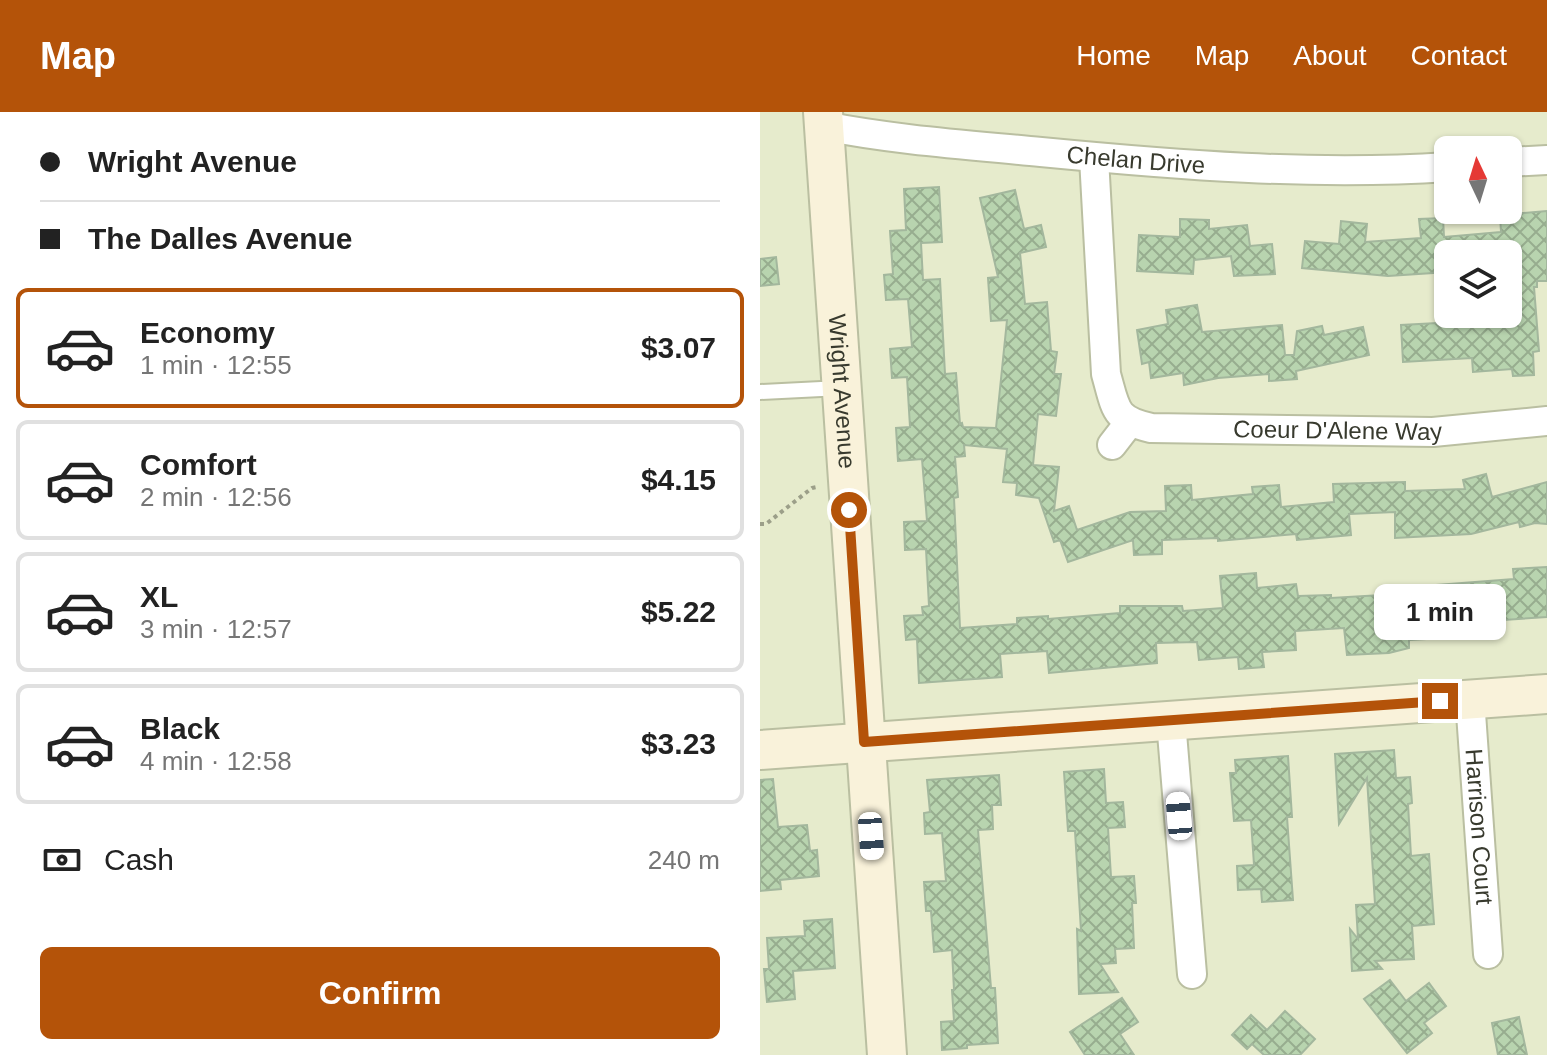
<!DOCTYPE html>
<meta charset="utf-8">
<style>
:root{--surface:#fff;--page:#f2f2f2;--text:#222;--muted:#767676;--line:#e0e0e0;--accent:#b45309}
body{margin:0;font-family:Helvetica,sans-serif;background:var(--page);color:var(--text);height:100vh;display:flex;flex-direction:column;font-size:30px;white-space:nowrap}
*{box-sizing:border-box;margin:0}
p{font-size:26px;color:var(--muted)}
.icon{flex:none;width:44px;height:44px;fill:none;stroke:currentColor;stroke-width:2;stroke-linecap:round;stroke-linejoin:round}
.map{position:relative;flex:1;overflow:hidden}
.side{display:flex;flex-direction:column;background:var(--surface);width:760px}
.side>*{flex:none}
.banner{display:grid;align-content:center;height:176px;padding:0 40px;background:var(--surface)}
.needle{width:52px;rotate:356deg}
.buttons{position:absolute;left:674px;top:24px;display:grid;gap:16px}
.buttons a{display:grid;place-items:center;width:88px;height:88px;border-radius:12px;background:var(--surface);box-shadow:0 2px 6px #0004;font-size:40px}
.end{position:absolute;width:36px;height:36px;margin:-18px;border:10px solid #b45309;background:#fff;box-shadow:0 0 0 4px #fff}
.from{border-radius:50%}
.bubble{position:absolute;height:56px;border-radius:12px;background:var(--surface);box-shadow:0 2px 6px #0004;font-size:26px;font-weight:700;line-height:56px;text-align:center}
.car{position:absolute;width:24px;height:48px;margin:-24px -12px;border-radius:10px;box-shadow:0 0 6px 2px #0007;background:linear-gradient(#fff 24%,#345 0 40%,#fff 0 76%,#345 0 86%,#fff 0)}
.banner b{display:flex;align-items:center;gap:28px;height:76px;font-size:30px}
.banner b+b{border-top:2px solid var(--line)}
.banner i{width:20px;height:20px;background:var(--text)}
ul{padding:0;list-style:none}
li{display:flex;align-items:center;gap:24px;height:120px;margin:0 16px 12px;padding:0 24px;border:4px solid var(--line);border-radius:12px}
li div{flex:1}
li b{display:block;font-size:30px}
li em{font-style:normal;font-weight:700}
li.selected{border-color:var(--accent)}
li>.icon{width:72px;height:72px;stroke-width:1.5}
.pay{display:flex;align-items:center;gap:20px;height:88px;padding:0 40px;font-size:30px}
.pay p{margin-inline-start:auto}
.primary-button{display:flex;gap:16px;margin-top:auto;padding:16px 40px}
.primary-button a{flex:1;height:92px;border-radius:12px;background:var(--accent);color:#fff;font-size:32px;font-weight:700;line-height:92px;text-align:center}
header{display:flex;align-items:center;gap:48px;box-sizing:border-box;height:112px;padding:0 40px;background:var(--accent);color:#fff}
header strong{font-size:38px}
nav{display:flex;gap:44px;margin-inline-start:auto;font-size:28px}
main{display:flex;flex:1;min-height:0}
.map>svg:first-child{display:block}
</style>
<header>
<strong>Map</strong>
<nav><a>Home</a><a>Map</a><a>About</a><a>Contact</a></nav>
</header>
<main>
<section class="side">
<div class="banner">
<b><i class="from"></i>Wright Avenue</b>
<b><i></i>The Dalles Avenue</b>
</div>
<ul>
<li class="selected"><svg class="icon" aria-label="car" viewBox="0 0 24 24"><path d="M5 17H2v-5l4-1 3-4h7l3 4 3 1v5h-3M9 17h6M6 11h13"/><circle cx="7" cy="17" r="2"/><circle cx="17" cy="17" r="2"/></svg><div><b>Economy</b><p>1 min · 12:55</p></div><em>$3.07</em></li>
<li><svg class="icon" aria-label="car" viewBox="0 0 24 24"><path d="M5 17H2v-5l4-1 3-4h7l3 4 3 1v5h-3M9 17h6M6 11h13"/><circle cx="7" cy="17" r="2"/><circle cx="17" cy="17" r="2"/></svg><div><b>Comfort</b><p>2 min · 12:56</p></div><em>$4.15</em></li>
<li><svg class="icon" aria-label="car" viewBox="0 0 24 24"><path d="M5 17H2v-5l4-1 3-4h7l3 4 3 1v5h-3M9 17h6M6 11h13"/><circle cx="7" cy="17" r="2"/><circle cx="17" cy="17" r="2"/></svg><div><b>XL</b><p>3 min · 12:57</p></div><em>$5.22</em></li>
<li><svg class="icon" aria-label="car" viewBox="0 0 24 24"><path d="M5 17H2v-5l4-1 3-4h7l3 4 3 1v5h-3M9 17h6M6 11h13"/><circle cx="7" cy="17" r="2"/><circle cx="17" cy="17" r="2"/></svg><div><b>Black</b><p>4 min · 12:58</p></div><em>$3.23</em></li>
</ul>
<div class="pay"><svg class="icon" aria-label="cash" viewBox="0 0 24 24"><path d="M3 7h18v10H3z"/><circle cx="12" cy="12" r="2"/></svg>Cash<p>240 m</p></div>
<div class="primary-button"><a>Confirm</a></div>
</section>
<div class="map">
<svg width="787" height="943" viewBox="0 0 787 943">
<defs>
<pattern id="building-cross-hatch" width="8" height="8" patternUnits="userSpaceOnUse" patternTransform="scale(2)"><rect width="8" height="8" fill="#b8d4af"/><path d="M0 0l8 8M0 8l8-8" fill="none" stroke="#97ad8f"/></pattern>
</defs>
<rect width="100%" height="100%" fill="#e6ebcc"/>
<g fill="url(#building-cross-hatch)" stroke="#a3b79d" stroke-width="2">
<path d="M179 75 182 130 161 131 163 168 180 167 185 262 196 261 200 312 202 311 203 315 236 316 247 208 231 209 228 166 238 165 220 86 255 78 264 117 281 113 286 135 260 141 265 192 287 190 291 239 297 240 294 262H301L296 304 278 302 273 353 299 355 294 399 309 394 317 418 370 400 406 399 405 374 431 373 432 388 493 382 492 375 519 373 521 395 574 390 573 372 645 370V379L705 377 703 368 726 362 732 385 787 370V412L775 411 760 415 759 410 711 422 635 426V400L589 402 591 423 537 428 536 422 458 429V426L402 428V442L374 443 373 428 308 450 300 428 294 430 279 386 256 383 257 371 243 370 247 337 204 333 205 344 195 345 198 385 194 386 200 516 257 512V506L288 504V507L360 501V494H422L423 499 463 496 460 464 496 461 497 476 536 472 538 484 571 483V486L639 482 638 476 754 467 753 457 787 455V505L744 508 743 505 682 509 683 526 649 528V536L629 541 587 543 584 516 535 519 536 538 502 540 504 555 479 557 478 545 439 548 437 530 396 531 397 551 289 561 287 539 240 542 242 565 159 571 157 527 146 528 144 504 163 503 162 495 169 494 166 437 145 438 144 410 167 409 162 347 138 349 136 316 150 315 147 265 132 266 130 237 152 235 148 187 126 188 124 163 133 162 130 119 146 118 144 77Z"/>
<path d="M787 99V169H777V175H774L779 239 773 240 774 263 753 264 752 257 713 260 712 246 643 250 641 213 696 210 697 213 748 210V142H688V160L628 164 542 156 545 129 579 132 581 109 607 112 605 130 661 126 659 107 683 106 684 125 741 120 740 103Z"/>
<path d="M420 107 449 108V117L487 113 490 134 512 132 515 162 474 164 471 144 434 148 433 162 377 159 379 123 420 125Z"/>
<path d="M16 145 19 172 0 174V147Z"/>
<path d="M437 193 442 220 522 213 525 243H534L537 219 562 214 564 223 603 215 609 243 536 259 537 267 509 269V262L458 266 424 273 423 261 391 266 389 250 382 252 377 218 408 212 406 198Z"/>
<path d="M634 638 636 666 650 665 652 691 648 692 651 744 669 742 674 812 652 814 654 847 615 849 622 857 592 859 590 817 598 827 596 793 615 792 607 666 579 712 575 642Z"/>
<path d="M528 644 532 705H527L533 788 502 790 501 777 478 778 477 754 494 753 491 708 474 709 470 661H476L475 648Z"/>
<path d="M344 657 346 691 363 690 365 715 348 716 351 765 374 764 376 791H372L374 836 355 837 356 851 340 852 358 880 319 882 317 817 321 819 315 719H308L304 660Z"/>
<path d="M239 663 241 693H232L233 717 218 718 231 876H235L238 931 207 933V936L182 938 181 910 194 909 192 878H194L192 838 174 840 171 799H166L164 770 186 769 182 721 165 722 164 701 170 700 167 668Z"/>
<path d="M13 667 18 715 47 713 50 739 57 738 59 764 20 768 21 777 0 779V668Z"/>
<path d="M72 807 75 856 33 859 35 887 7 890 4 857H9L7 826 45 824 44 809Z"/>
<path d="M630 868 646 889 669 871 686 894 664 911 672 921 647 941 604 887Z"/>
<path d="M362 886 378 910 360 922 374 943H325L310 920Z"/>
<path d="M525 899 555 927 540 943H504L492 932 487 937 472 923 491 903 507 918Z"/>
<path d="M759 905 767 943H738L732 911Z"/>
</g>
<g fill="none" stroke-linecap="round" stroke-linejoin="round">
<g stroke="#babfa1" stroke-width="18">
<path id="lane" d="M0 280 81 276"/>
</g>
<g stroke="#babfa1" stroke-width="32">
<g id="street">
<path id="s1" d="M64 14C135 28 209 33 281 40 416 53 553 64 688 55"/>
<path id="s2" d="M334 46 346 262C356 297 354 308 391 316L673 320 787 309"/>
<path d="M748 50 787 48"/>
<path d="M352 333 369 311"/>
<path id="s3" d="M710 587 728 842"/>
<path d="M411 609 432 862"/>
</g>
</g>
<g stroke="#babfa1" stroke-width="42">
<g id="secondary">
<path id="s4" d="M63 0 127 943"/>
<path d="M0 638 787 582"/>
</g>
</g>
<path stroke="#9c9f89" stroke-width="4" stroke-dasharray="4 4" stroke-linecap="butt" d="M0 412H6L52 376 57 375"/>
<use href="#lane" stroke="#fff" stroke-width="14"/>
<use href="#street" stroke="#fff" stroke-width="28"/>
<use href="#secondary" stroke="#f9f2da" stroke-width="38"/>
</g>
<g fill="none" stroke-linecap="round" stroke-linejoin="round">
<path stroke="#b45309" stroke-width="10" d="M89 398 104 630 680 589"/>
</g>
<g text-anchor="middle" stroke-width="7" stroke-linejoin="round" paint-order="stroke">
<g font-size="24" fill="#383a2e" stroke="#f3f8d9">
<text dy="8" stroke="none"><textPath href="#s1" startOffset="314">Chelan Drive</textPath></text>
<text dy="8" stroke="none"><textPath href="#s4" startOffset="280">Wright Avenue</textPath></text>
<text dy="8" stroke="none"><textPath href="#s2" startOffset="480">Coeur D'Alene Way</textPath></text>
<text dy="8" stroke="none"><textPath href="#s3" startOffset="128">Harrison Court</textPath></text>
</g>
</g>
</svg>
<div class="buttons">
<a><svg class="needle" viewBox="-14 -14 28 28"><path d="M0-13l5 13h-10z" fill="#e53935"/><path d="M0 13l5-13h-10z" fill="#767676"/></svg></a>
<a><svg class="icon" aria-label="layers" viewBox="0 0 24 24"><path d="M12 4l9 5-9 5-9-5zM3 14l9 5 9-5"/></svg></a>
</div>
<i class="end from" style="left:89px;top:398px"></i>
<i class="end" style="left:680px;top:589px"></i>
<div class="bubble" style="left:614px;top:472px;width:132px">1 min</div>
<i class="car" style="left:419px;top:704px;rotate:355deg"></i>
<i class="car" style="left:111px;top:724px;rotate:176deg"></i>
</div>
</main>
